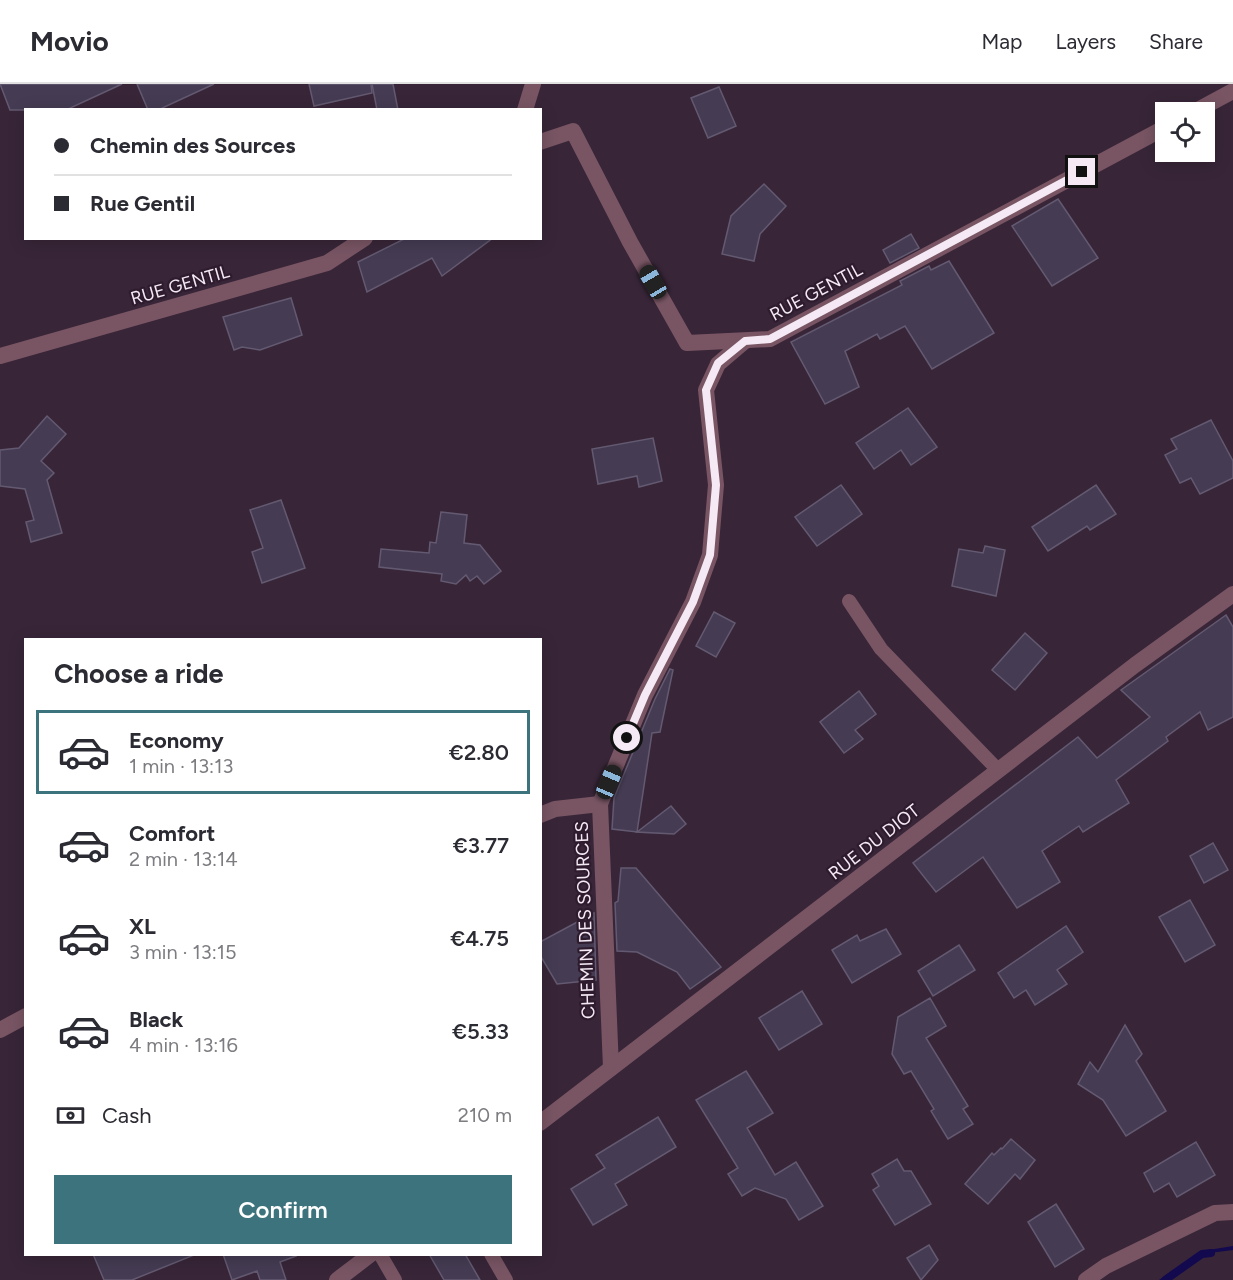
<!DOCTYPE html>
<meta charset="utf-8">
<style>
:root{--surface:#fff;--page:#f7f7f7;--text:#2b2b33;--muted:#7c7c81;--line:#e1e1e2;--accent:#3d737c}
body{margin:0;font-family:Figtree,sans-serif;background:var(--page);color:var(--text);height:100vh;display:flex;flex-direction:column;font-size:22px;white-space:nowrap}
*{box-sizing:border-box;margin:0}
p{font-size:20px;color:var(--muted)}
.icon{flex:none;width:33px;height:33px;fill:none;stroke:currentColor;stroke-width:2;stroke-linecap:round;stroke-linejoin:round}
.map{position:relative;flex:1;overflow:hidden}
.drawer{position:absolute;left:24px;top:554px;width:518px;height:618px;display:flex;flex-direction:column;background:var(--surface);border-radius:0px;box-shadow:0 3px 15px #0003}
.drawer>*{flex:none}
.top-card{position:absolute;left:24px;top:24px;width:518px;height:132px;border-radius:0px;box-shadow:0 3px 15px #0003;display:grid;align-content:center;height:132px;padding:0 30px;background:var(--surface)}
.fabs{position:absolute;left:1155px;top:18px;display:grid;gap:12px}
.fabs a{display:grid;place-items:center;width:60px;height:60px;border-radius:0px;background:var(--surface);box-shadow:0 3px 15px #0003;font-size:30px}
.end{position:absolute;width:27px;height:27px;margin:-14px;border:8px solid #f5e9f5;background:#111;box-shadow:0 0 0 3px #111}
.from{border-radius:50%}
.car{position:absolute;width:18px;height:36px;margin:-18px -9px;border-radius:8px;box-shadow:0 0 4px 2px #0007;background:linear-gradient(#222 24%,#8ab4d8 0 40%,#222 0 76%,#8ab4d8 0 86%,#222 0)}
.top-card b{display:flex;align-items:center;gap:21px;height:57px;font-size:22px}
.top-card b+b{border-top:2px solid var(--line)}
.top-card i{width:15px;height:15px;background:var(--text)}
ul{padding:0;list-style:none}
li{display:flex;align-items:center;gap:18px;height:84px;margin:0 12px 9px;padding:0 18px;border:3px solid transparent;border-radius:0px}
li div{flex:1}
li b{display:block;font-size:22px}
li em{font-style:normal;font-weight:600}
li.selected{border-color:var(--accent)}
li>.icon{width:54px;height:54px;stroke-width:1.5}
h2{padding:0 30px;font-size:27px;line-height:72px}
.pay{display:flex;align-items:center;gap:15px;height:66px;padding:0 30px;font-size:22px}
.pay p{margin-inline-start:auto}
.cta{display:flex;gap:12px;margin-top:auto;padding:12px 30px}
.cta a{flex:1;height:69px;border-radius:0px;background:var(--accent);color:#fff;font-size:24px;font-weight:600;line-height:69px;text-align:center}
header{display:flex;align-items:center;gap:36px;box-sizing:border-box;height:84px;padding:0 30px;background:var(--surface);border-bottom:2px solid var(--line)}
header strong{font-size:28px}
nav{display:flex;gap:33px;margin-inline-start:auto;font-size:21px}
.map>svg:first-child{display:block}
</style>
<header>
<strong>Movio</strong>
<nav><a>Map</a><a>Layers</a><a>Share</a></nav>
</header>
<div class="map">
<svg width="1233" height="1196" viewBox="0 0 1233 1196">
<rect width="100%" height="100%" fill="#382638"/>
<path fill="#13094f" d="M1233 1162V1166L1202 1170 1165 1196H1159L1202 1167Z"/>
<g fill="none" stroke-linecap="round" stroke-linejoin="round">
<path stroke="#13094f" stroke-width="8" d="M1165 1196 1202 1170 1211 1169"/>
</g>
<g fill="#453c53" stroke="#635a72" stroke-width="1.5">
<path d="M0 0H122L66 26H10Z"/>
<path d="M137 0H214L158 26H148Z"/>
<path d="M309 0H371L372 9 314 22Z"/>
<path d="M372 0H393L398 26H377Z"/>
<path d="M719 3 736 42 708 54 691 14Z"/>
<path d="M764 100 786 122 760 150 754 177 722 170 731 132Z"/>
<path d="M1058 115 1098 174 1052 202 1012 142Z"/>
<path d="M911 150 919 164 890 179 883 166Z"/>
<path d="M406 154H493L442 192 432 174 367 208 358 178Z"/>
<path d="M949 177 994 249 932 285 905 242 880 255 877 250 845 267 859 303 825 320 791 258 902 201 900 197 929 182 931 186Z"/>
<path d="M291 214 302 251 260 266 242 263 234 266 223 233Z"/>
<path d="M908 324 937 363 911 381 901 366 874 385 856 359Z"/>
<path d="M47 332 66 350 41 377 54 389 47 396 62 449 31 458 26 438 34 436 25 405 0 402V366L19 364Z"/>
<path d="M1211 336 1233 377V394L1200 410 1191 394 1180 399 1165 371 1177 365 1171 355Z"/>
<path d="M653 354 662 397 639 403 637 392 598 400 592 365Z"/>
<path d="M841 401 862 430 817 462 795 433Z"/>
<path d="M1096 401 1116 430 1090 446 1087 442 1048 467 1032 443Z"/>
<path d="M281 416 305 484 262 499 252 468 263 464 250 426Z"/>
<path d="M441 428 467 431 464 459 480 461 501 487 484 500 477 492 470 497 466 491 456 500 441 497 442 490 379 483 381 465 429 469 430 458 436 459Z"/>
<path d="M985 462 1005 466 996 512 952 502 959 465 983 469Z"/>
<path d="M714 528 735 539 716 573 696 562Z"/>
<path d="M1226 531 1233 543V633L1208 646 1200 628 1166 653 1168 657 1116 696 1129 719 1083 748 1079 742 1042 767 1060 798 1017 824 983 773 936 808 913 779 1078 653 1097 674 1150 633 1121 606Z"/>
<path d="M1025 549 1047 569 1015 606 992 586Z"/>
<path d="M670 585 673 586 660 648 652 649 637 748 612 745 614 714 655 615Z"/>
<path d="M859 607 876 630 855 646 863 655 844 669 820 638Z"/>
<path d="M671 722 686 740 674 750 637 748Z"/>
<path d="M1213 759 1228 786 1204 799 1190 772Z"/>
<path d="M621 784H636L721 883 690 905 677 888 637 868 617 867 615 819 618 817Z"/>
<path d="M1190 816 1215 861 1185 878 1159 833Z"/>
<path d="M594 829 596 896 557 900 540 871V858Z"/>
<path d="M1066 842 1083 868 1057 886 1067 900 1035 921 1026 906 1014 914 998 889Z"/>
<path d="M886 845 901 870 852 899 832 866 857 851 860 857Z"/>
<path d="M959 861 975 886 933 912 918 887Z"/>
<path d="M802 907 822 940 779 966 759 934Z"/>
<path d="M930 914 946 942 926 954 968 1022 963 1025 973 1040 948 1055 931 1027 934 1025 911 987 904 990 892 970 898 933Z"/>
<path d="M1125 941 1142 970 1136 977 1166 1027 1126 1052 1103 1016 1078 1000 1090 978 1098 988Z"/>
<path d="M746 987 773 1029 747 1044 775 1091 796 1078 823 1122 799 1136 786 1115 755 1104 742 1112 728 1090 738 1084 696 1016Z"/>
<path d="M658 1033 676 1063 615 1100 627 1121 593 1141 571 1105 605 1084 596 1071Z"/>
<path d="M1011 1055 1035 1076 1020 1095 1015 1090 988 1120 965 1100 992 1069 994 1071 1001 1064 1002 1065Z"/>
<path d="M1196 1058 1215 1091 1177 1113 1169 1099 1154 1108 1144 1089Z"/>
<path d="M897 1075 904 1087H911L931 1120 895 1141 873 1106 879 1102 872 1090Z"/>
<path d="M1056 1120 1084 1165 1055 1183 1028 1138Z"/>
<path d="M929 1161 938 1176 921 1196 907 1174Z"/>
<path d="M93 1170H194V1171L132 1196H104Z"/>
<path d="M223 1170H295L296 1172 280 1178 286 1196H260L257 1187 232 1196Z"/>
<path d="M429 1170H465L480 1196H444Z"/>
</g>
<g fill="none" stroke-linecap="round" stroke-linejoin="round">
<g stroke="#795564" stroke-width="14">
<path d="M849 517 881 565 998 686"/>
<path d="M380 1170 395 1196"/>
<path d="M491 1170 506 1196"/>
</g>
<g stroke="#795564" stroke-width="16">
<path d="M525 26 533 0"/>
<path d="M1194 28 1233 7"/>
<path d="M540 58 573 47 630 158 687 259 770 255 1166 43"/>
<path d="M0 272 327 179 365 154"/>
<path d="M540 731 555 725 600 720"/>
<path d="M0 946 26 932"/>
<path d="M611 984 600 720 645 611 693 518 710 471 716 401 706 306 718 280 745 257"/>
<path d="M1086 1196 1106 1182 1215 1129 1233 1128"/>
</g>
<g stroke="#795564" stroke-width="16">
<path d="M540 1039 1135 581 1233 510"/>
<path d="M337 1196 371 1170"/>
</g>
</g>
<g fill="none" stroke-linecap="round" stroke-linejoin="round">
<path stroke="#f5e9f5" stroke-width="8" d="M627 654 645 611 693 518 710 471 716 401 706 306 718 279 745 257 770 255 1082 88"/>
</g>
<g text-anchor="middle" stroke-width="4.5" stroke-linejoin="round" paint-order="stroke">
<g font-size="18" fill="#f5e9f5" stroke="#2e1c2e">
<text transform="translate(180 201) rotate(-16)" y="6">RUE GENTIL</text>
<text transform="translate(816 208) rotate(-28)" y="6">RUE GENTIL</text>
<text transform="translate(874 758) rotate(-38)" y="6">RUE DU DIOT</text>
<text transform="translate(585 836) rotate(-92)" y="6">CHEMIN DES SOURCES</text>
</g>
</g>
</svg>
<div class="fabs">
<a><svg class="icon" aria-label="locate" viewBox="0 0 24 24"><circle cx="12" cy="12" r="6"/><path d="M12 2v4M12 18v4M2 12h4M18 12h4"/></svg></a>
</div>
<i class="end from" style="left:627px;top:654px"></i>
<i class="end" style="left:1082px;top:88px"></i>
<i class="car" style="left:653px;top:198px;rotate:330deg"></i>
<i class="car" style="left:609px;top:698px;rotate:23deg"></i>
<div class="top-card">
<b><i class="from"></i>Chemin des Sources</b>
<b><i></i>Rue Gentil</b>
</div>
<section class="drawer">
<h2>Choose a ride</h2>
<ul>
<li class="selected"><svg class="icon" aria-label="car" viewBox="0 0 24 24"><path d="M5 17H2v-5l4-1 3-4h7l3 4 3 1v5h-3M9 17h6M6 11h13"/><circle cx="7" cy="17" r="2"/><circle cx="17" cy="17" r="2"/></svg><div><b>Economy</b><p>1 min · 13:13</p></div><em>€2.80</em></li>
<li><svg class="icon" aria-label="car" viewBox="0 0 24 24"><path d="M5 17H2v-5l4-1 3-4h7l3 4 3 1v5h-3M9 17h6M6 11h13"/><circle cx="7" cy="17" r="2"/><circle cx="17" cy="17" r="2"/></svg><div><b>Comfort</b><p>2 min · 13:14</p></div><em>€3.77</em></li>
<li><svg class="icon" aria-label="car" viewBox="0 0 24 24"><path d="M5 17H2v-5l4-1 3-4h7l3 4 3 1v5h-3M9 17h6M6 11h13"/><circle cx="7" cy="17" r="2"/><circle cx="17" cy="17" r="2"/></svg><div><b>XL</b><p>3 min · 13:15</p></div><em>€4.75</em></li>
<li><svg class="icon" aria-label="car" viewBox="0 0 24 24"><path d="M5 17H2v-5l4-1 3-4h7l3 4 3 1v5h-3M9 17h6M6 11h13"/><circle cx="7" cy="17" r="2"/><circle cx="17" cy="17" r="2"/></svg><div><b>Black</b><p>4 min · 13:16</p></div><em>€5.33</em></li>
</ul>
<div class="pay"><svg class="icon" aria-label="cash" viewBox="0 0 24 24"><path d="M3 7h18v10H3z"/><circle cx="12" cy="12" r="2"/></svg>Cash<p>210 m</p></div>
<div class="cta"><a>Confirm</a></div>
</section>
</div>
